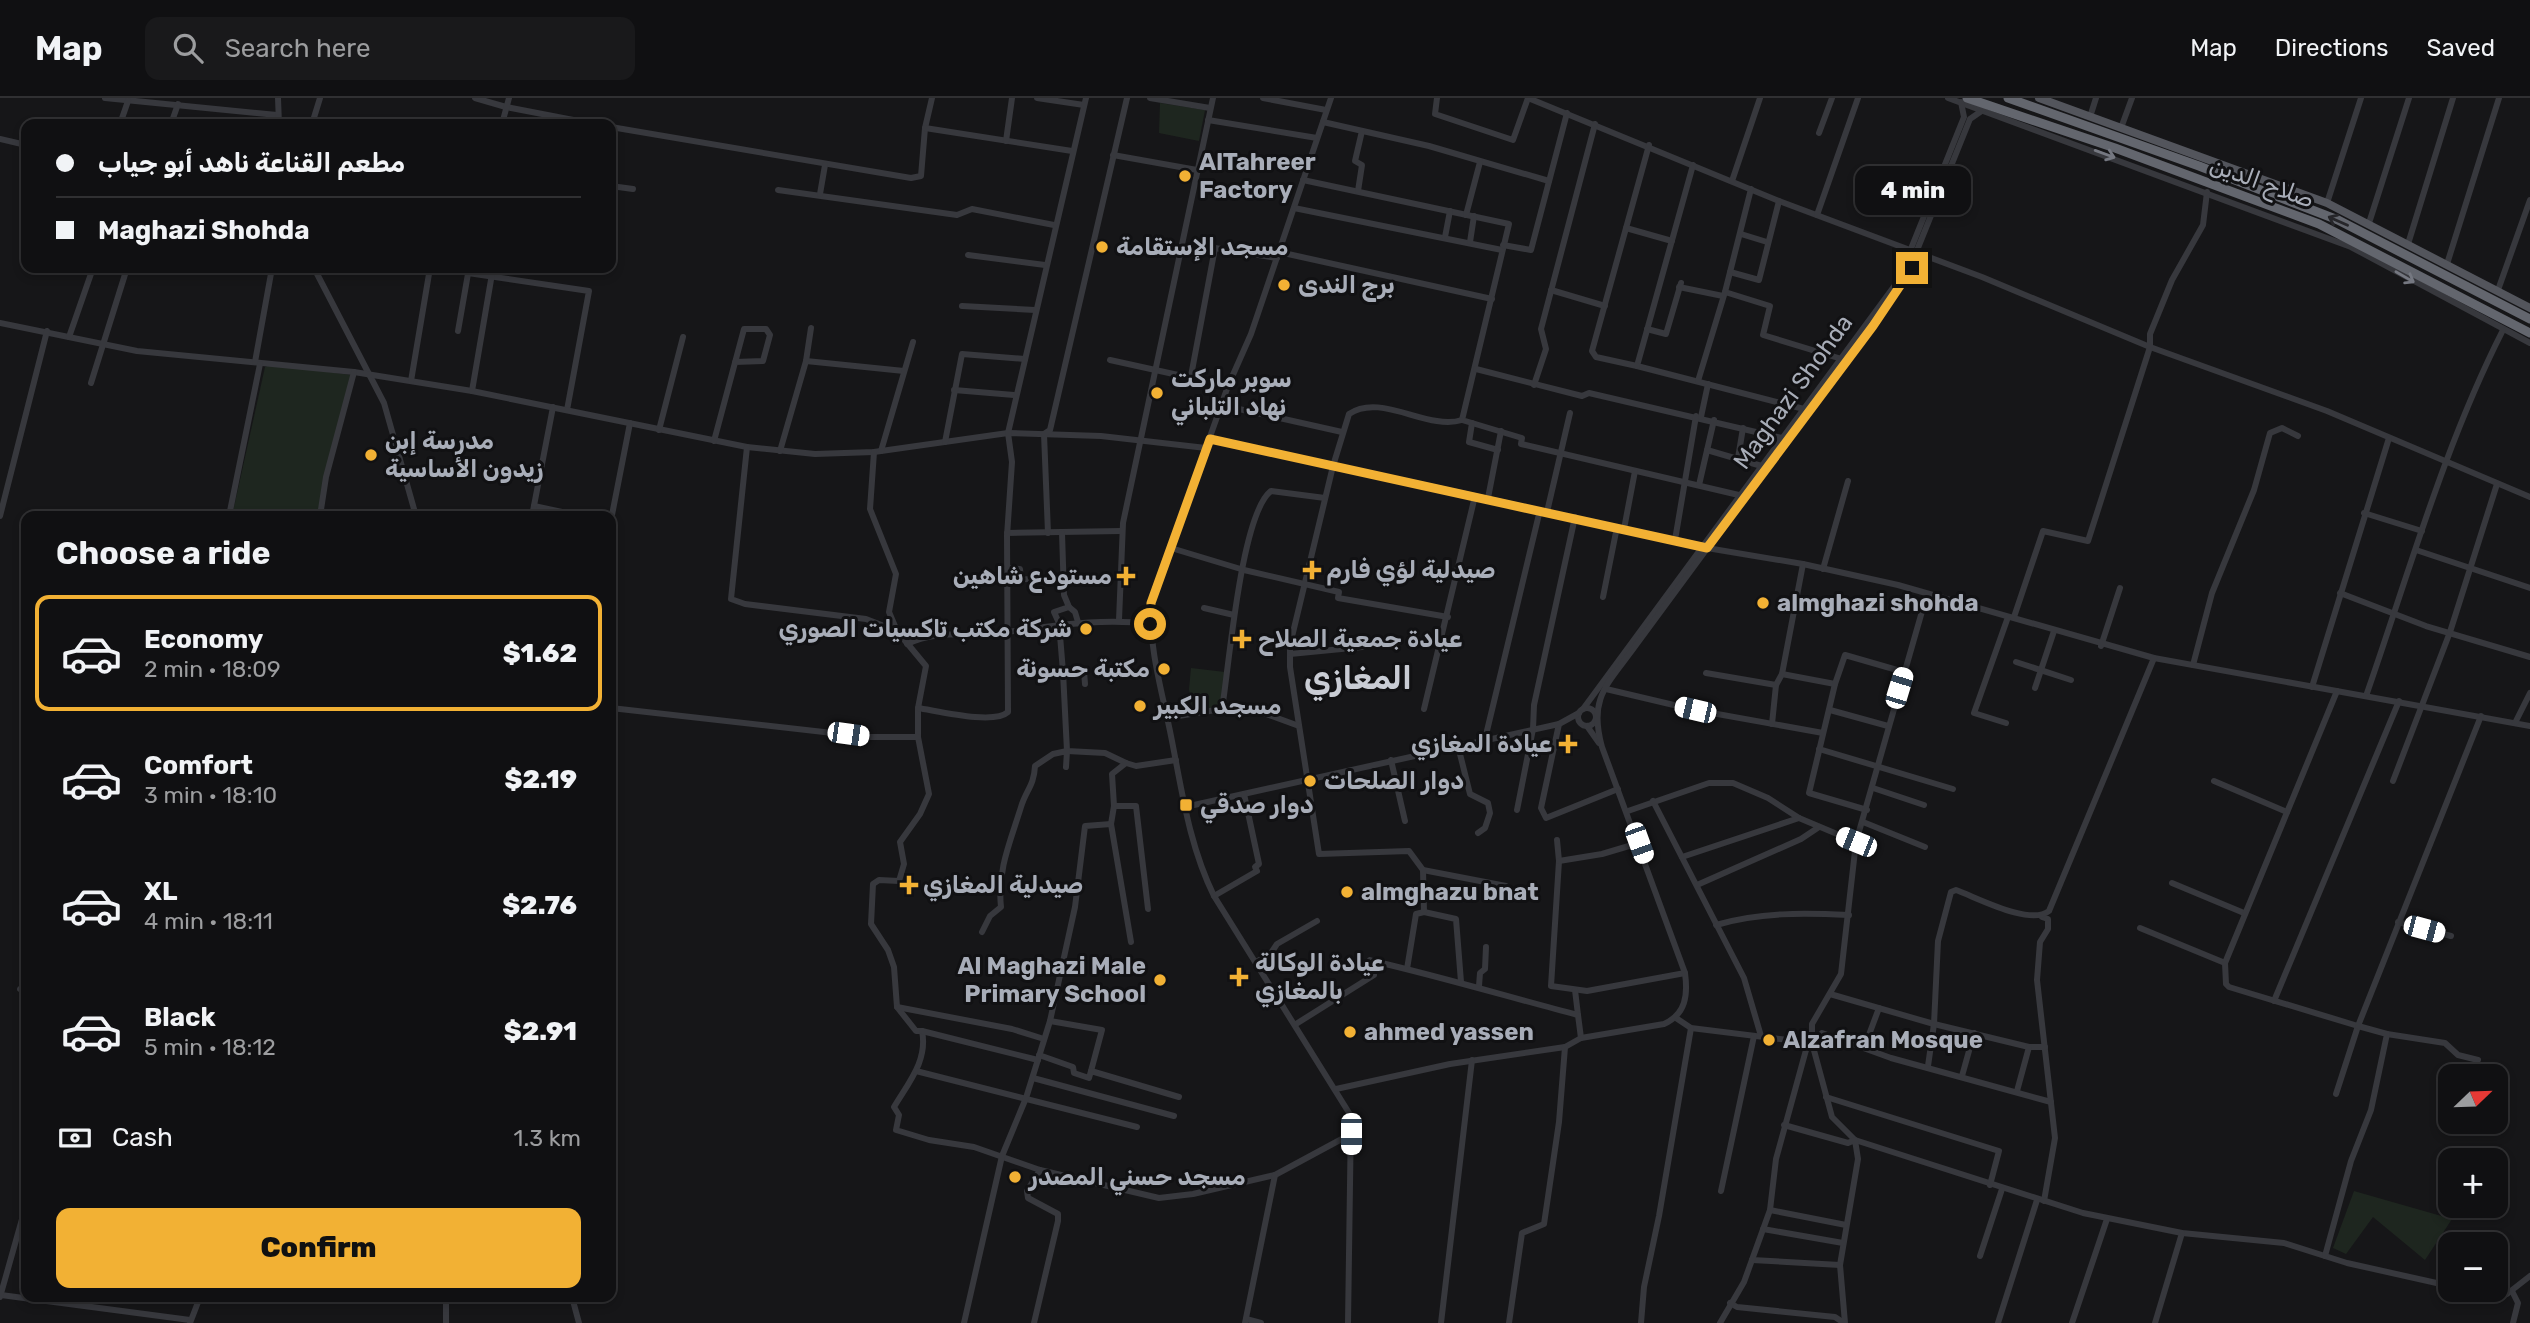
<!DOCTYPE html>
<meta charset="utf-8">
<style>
:root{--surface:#101012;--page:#19191b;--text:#f1f3f6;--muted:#9c9d9f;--line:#303032;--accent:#f2b134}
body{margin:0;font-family:Rubik,Vazirmatn,sans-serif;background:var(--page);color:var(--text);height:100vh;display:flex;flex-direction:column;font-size:26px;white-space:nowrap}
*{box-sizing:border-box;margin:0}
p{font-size:23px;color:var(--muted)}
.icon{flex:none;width:38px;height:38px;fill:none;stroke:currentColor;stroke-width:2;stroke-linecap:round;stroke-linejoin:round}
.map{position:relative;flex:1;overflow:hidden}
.drawer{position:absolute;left:21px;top:413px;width:595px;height:791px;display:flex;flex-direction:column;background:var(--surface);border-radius:14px;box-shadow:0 4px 10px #0003,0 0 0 2px var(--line)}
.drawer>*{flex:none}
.guide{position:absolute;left:21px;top:21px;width:595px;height:154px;border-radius:14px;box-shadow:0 4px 10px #0003,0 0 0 2px var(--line);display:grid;align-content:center;height:154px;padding:0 35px;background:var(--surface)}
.needle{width:46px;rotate:67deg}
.buttons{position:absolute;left:2438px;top:966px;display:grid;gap:14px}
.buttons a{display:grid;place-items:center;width:70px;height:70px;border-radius:14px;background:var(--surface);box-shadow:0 4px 10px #0003,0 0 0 2px var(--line);font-size:35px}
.end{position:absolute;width:32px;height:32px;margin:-16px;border:9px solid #f2b134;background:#111;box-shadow:0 0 0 4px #111}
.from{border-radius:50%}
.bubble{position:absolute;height:49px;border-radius:14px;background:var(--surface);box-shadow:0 4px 10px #0003,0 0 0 2px var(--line);font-size:23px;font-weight:800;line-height:49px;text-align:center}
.car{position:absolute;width:21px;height:42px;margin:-21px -10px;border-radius:9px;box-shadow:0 0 5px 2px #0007;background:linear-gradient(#fff 24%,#345 0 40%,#fff 0 76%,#345 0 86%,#fff 0)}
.guide b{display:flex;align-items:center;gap:24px;height:66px;font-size:26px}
.guide b+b{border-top:2px solid var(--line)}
.guide i{width:18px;height:18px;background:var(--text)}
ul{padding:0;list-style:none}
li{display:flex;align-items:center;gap:21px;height:116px;margin:0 14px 10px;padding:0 21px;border:4px solid transparent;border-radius:14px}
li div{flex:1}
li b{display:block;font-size:26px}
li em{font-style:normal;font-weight:800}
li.current{border-color:var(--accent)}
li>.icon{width:63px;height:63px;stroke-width:1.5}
h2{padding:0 35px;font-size:32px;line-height:84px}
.pay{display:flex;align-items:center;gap:18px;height:77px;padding:0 35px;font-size:26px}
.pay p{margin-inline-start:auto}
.primary-button{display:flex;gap:14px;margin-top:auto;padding:14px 35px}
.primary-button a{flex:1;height:80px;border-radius:14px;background:var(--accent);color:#111;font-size:28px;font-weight:800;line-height:80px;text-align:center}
header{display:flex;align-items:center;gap:42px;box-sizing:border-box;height:98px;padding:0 35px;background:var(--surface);border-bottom:2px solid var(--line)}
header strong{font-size:33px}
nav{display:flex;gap:38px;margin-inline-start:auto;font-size:24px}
.search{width:490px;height:63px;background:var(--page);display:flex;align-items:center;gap:18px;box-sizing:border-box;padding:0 24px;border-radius:14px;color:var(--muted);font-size:26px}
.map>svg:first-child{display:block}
</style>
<header>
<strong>Map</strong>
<div class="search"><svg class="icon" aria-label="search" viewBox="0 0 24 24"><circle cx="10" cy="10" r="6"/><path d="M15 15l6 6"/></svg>Search here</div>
<nav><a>Map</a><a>Directions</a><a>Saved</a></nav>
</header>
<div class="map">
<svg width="2530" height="1225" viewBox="0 0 2530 1225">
<rect width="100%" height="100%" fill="#161618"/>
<g fill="#1e261f">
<path d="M1160 5 1205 12 1199 43 1159 35Z"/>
<path d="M270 267 352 277 318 418H232L265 269Z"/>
<path d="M1191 570 1225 574 1221 611 1193 614 1189 591Z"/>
<path d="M2354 1093 2452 1121 2425 1162 2373 1119 2346 1156 2333 1150Z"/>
</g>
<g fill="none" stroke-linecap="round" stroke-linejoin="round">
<g stroke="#37383d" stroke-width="6">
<path d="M105 0 277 17"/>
<path d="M278 0 279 26"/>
<path d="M475 0 506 9 594 26"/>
<path d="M1037 0 1084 7"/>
<path d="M1150 0 1210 10"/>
<path d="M1263 0 1326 12"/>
<path d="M1331 0 1251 236 1228 288 1151 505C1149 552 1162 593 1171 638 1182 693 1189 747 1214 798L1351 1018 1348 1225"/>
<path d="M1437 0 1435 16 1513 42 1528 0"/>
<path d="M1528 0 1779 103 1982 179 2150 249 2327 313 2530 399"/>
<path d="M1948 0 2351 149 2530 245"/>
<path d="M2090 19 2096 0"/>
<path d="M1208 22 1317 40"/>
<path d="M1323 24 1429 48 1549 83"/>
<path d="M120 26 128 3"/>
<path d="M171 26 178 6"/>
<path d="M312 26 320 0"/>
<path d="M502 26 509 0"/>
<path d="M611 29 911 80 921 78 925 30 932 0"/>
<path d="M925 30 1072 53"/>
<path d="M2121 30 2132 0"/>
<path d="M1819 35 1832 0"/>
<path d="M0 41 26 47"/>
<path d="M1006 43 1012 0"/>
<path d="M1113 57 1197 72"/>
<path d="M1693 67 1637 268 1808 312"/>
<path d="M1303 82 1509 126 1462 322 1522 340 1521 346 1743 398"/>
<path d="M1732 83 1760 0"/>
<path d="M611 88 633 91"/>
<path d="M778 92 957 117 972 111 1054 127"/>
<path d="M1358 93 1362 67 1355 63 1362 33"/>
<path d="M820 96 825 67"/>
<path d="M2327 105 2361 0"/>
<path d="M1294 110 1502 152"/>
<path d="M1466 117 1480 64"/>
<path d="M1817 117 1858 0"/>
<path d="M2369 125 2409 0"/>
<path d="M1626 130 1672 143"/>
<path d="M1741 136 1767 144"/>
<path d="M1445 139 1450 113"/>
<path d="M1470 144 1474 118"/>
<path d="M2408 146 2453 0"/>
<path d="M1503 147 1531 152 1567 15"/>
<path d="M1279 154 1492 201"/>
<path d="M968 157 1045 167"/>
<path d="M2447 166 2499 0"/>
<path d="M314 170 384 305 416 418"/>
<path d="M1730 174 1759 182 1779 103"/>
<path d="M468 175 589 193 567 312"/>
<path d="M1679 189 1723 198"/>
<path d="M1551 192 1605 208"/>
<path d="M2498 192 2530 102"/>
<path d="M1725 194 1770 208 1763 237 1845 262"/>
<path d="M962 208 1035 212"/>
<path d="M0 225 137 253 354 274 472 293 747 349 815 356 874 354 1008 335 1101 338 1206 350"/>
<path d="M1647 231 1666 236 1681 185"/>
<path d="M458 233 469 170"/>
<path d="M69 239 93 170"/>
<path d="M1110 262 1228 288"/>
<path d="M806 263 904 273"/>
<path d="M255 264 272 170"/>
<path d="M1637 268 1596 259 1592 253 1649 47"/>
<path d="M1476 271 1582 298 1589 295 1786 341"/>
<path d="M1191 278 1215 150 1277 160"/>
<path d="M411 283 430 170"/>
<path d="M1698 283 1725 194 1751 91"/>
<path d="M91 285 127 170"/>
<path d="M1534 287 1546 251 1541 231 1595 26"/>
<path d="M954 292 1014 297"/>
<path d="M472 293 493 170"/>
<path d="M1221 307 1342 334"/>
<path d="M1701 319 1708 286"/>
<path d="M1462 322C1427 333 1381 294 1349 316L1333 368 1290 547V569L1319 756 1409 753 1423 772 1506 788 1509 797"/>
<path d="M1472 325 1469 344 1498 352"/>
<path d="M659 332 683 239"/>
<path d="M1210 341 1475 398"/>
<path d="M714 343 744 231H766L770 237 763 263 735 264"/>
<path d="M945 344 962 256 1025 261"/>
<path d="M747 349 731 501 745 506 866 521 897 533"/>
<path d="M1707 352 1765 369"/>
<path d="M780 353 806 263 811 230"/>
<path d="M881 353 913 244"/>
<path d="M874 354 870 411 896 476 889 514 897 533 926 568 918 610V639L929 696 920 716 900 744 904 766 899 783 879 782 873 786 871 826 888 852 894 869 897 909 916 933H922C928 962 909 984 894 1009L899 1017 896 1032 929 1042 974 1049 1040 1072 1159 1100 1193 1096 1275 1077 1351 1036"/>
<path d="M1738 360 1743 330"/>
<path d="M1699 387 1714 322"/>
<path d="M1488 400 1501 333"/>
<path d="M534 408 581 418"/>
<path d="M1547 414 1570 315"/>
<path d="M2364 415 2422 433"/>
<path d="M0 418 47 233"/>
<path d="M229 418 260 266"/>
<path d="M320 418 326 379 354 274"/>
<path d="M532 418 553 309"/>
<path d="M611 422 630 325"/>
<path d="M1624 431 1635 373"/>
<path d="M1007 435 1121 433"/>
<path d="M1048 435 1044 336 1050 332 1127 0"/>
<path d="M1062 435 1064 497 1069 509 1054 514 1059 525 1063 574 1067 653 1105 655 1126 665"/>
<path d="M1675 442 1696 318"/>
<path d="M1171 450 1244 472 1339 494 1338 500 1448 519"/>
<path d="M2416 452 2530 490"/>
<path d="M1007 470 1020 471 1021 481 1064 482"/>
<path d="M1823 471 1848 383"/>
<path d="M2340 495 2426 528 2530 559"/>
<path d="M1603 499 1617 429"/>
<path d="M1069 509 1075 514 1078 524"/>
<path d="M1204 510 1234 517"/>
<path d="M2014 519 2043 433 2088 443 2150 249V236L2172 182 2203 127 2207 94"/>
<path d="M1119 522 1123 425 1213 0"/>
<path d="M907 546C938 531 967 539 999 535 1049 529 1099 519 1150 526"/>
<path d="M2101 548 2120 490"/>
<path d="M1290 556 1362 549"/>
<path d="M2016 564 2071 582"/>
<path d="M2193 567 2212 495 2254 392 2270 335 2282 330 2298 338"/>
<path d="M1063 574 1084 573 1085 586"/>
<path d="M1706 575 1776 587"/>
<path d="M1782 576 1835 586"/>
<path d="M2312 589 2389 340"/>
<path d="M2035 590 2054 533"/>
<path d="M1606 591 1695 612 1823 635"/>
<path d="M2366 598C2409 475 2444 348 2503 232"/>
<path d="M611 610 868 639H918"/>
<path d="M918 610C938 613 994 627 1008 614L1007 438 1012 364 1008 335 1086 0"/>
<circle cx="1587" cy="619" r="9"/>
<path d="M1222 611C1229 569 1241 416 1271 393L1325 400"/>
<path d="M1424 611 1475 398 1707 450 1803 466 1898 487 2154 560 2530 628"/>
<path d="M1583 611 1898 183 1964 19 1961 4"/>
<path d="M1830 612 1888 628"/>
<path d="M1166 620 1222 611 1258 613 1299 628"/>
<path d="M2006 625 1974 615 2008 519"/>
<path d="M2515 625 2530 595"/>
<path d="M1559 626 1541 710 1546 720 1618 691"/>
<path d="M1772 626 1776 587 1782 576 1803 466"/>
<path d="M1587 628 1599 645"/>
<path d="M1485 641 1540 412"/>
<path d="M1458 648 1470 696 1488 705 1490 715 1485 730 1478 735"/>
<path d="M1819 651 1953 691"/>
<path d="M1391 662 1405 723"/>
<path d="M2214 683 2287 714"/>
<path d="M2393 683 2450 534 2497 386"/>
<path d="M1873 690 1924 707"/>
<path d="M1653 703 1744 880 1761 938"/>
<path d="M1114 708H1136L1148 811"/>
<path d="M1185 709 1559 626 1579 615"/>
<path d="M1517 712 1533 631 1534 607 1575 419"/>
<path d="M1867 712 1809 695 1835 586 1845 557 1904 574"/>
<path d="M1628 713 1709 685H1733L1768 700 1799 720 1856 744"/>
<path d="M1863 724 1925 749"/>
<path d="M1557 742 1559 763 1551 888 1587 893 1685 875"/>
<path d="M1682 759 1799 720"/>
<path d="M1559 763 1602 756 1639 745"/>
<path d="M2172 785 2244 815"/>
<path d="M1697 787 1801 741 1819 729"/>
<path d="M1214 798 1257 773 1255 769 1259 766 1244 696"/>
<path d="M1424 814 1456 821 1461 884"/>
<path d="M2042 819 2048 821V831L2040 844 2037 882 2055 1040 2044 1103"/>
<path d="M2398 824 2451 838"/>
<path d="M1716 827C1760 814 1804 815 1849 817"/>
<path d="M2140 830 2225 865"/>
<path d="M982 834 990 818 1001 809C997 772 1011 742 1021 709 1026 692 1034 688 1035 668L1053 656 1067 653 1066 669"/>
<path d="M1131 844 1111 726 1114 708 1112 676 1126 665 1136 668 1176 662"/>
<path d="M1256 864 1271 855 1277 846 1317 823"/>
<path d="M1407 871 1416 816 1424 814 1423 772"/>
<path d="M1479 888 1480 875 1485 871 1486 849"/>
<path d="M20 891 26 892"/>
<path d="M1575 892 1578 917"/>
<path d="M1830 896 1934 926 2029 949H2045"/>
<path d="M2274 903 2399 603"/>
<path d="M897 909 1012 931 1044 941"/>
<path d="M1676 920 1691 930 1812 945 1832 1019 1855 1042 2083 1115 2182 1135 2284 1145 2347 1165 2450 1188"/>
<path d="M1050 923 1102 932 1091 973"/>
<path d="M1296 926 1374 877 1370 862 1373 863C1442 879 1509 899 1578 917L1581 940"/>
<path d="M922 933 1038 962"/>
<path d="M2387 936 2445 945 2458 957 2478 962"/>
<path d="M1812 945V926L1841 876 1856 744 1927 496"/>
<path d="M1864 950 1879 910"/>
<path d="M1039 957 1073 969 1074 975 1089 980 1091 973 1179 999"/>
<path d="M1928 968 1934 926 1938 843 1951 794 1956 792C1978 800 2030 828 2049 813L2154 560"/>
<path d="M916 973 1137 1029"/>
<path d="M1962 978 1974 935"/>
<path d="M1033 980 1174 1018"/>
<path d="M1336 991 1450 966 1565 949 1581 940 1664 926C1686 916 1688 897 1685 875L1602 649C1588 599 1608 586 1636 547L1905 182 1970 21 1983 12"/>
<path d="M2017 993 2029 949"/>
<path d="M2336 996 2358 928 2229 889 2226 886 2225 865 2337 593"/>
<path d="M1826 999 1999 1053 1990 1087"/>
<path d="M1784 1027 1848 1045 1855 1042 1858 1061 1840 1167 1845 1225"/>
<path d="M1721 1093 1754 938"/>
<path d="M1770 1112 1846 1127"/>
<path d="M1763 1131 1843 1145"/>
<path d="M1980 1158 2002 1091"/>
<path d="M2325 1158 2351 1063 2371 1012 2387 936 2358 928 2481 618"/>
<path d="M1752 1162 1840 1167"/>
<path d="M2480 1192 2507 1196 2530 1178"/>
<path d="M2512 1193 2518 1205 2513 1225"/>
<path d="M1 1197 190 1222"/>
<path d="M0 1199 26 1107"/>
<path d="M572 1199 579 1225"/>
<path d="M1730 1205 1737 1209 1835 1219 1844 1225"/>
<path d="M1246 1221 1261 1225"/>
<path d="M190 1225 200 1199"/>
<path d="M446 1225V1199"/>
<path d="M964 1225 1002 1058 1026 1000 1050 923 1075 809 1085 728 1111 726"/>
<path d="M1034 1225 1058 1123V1116L1028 1100 1027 1093 1040 1072"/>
<path d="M1245 1225 1275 1077"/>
<path d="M1441 1225 1472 962"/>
<path d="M1509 1225 1522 1135 1544 1126 1559 1024 1565 949"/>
<path d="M1641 1225 1644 1189 1659 1118 1691 930"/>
<path d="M1720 1225 1744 1184 1770 1112 1776 1061 1806 952 1822 935 1891 960 2051 1004"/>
<path d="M1998 1225 2037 1102"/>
<path d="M2072 1225 2107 1121"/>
<path d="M2155 1225 2182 1135"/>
</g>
<path stroke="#53555c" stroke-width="8" d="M2039 0 2327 105 2530 210"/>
<g stroke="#63666e" stroke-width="9">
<path d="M1967 0 2115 50 2319 126 2530 235"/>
<path d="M2008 0 2199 68 2338 122 2530 221"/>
</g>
</g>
<defs><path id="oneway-shaft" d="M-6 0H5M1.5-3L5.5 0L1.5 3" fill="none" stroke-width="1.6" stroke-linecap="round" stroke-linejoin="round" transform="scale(1.75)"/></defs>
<g stroke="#757881">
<use href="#oneway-shaft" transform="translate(2105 56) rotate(20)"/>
<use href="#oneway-shaft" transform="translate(2405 179) rotate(30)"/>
</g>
<use stroke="#26262a" href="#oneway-shaft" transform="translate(2338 123) rotate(-156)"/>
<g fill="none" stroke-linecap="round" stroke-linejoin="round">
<path stroke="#f2b134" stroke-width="9" d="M1150 526 1151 505 1210 341 1707 450 1873 228 1912 170"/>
</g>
<g fill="#f2b134" stroke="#111113" stroke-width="2.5">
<circle cx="1185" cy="78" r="7"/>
<circle cx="1102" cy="149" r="7"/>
<circle cx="1284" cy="187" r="7"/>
<circle cx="1157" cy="295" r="7"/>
<circle cx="371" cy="357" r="7"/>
<path d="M1308.5 461.5h7v7h7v7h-7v7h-7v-7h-7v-7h7z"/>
<path d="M1122.5 467.5h7v7h7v7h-7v7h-7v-7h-7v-7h7z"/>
<circle cx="1763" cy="505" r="7"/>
<circle cx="1086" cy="531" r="7"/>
<path d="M1238.5 530.5h7v7h7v7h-7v7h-7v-7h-7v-7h7z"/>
<circle cx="1164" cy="571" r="7"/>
<circle cx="1140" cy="608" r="7"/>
<path d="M1564.5 635.5h7v7h7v7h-7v7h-7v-7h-7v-7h7z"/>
<circle cx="1310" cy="683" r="7"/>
<rect x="1179" y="700" width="14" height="14" rx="3.5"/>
<path d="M905.5 776.5h7v7h7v7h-7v7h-7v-7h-7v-7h7z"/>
<circle cx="1347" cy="794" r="7"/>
<path d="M1235.5 868.5h7v7h7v7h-7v7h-7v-7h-7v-7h7z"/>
<circle cx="1160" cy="882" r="7"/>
<circle cx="1350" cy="934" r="7"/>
<circle cx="1769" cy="942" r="7"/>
<circle cx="1015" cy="1079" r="7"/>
</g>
<g text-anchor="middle" stroke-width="6" stroke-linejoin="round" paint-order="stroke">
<g font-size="24" font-weight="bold" fill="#a8adb8" stroke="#111113" text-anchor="start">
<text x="1199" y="72">AlTahreer<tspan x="1199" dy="28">Factory</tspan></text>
<text x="1116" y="157">مسجد الإستقامة</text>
<text x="1298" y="195">برج الندى</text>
<text x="1171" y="289">سوبر ماركت<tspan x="1171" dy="28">نهاد التلباني</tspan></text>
<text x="385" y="351">مدرسة إبن<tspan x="385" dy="28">زيدون الأساسية</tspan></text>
<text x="1326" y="480">صيدلية لؤي فارم</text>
<text x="1112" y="486" text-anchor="end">مستودع شاهين</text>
<text x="1777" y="513">almghazi shohda</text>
<text x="1072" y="539" text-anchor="end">شركة مكتب تاكسيات الصوري</text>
<text x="1258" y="549">عيادة جمعية الصلاح</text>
<text x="1150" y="579" text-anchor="end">مكتبة حسونة</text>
<text x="1154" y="616">مسجد الكبير</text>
<text x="1552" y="654" text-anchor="end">عيادة المغازي</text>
<text x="1324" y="691">دوار الصلحات</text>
<text x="1200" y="715">دوار صدقي</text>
<text x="923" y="795">صيدلية المغازي</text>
<text x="1361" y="802">almghazu bnat</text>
<text x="1255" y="873">عيادة الوكالة<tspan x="1255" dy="28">بالمغازي</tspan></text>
<text x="1146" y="876" text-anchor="end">Al Maghazi Male<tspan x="1146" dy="28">Primary School</tspan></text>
<text x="1364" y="942">ahmed yassen</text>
<text x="1783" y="950">Alzafran Mosque</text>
<text x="1029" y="1087">مسجد حسني المصدر</text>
</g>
<g font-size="24" fill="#a8adb8" stroke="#111113">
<text transform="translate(2262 84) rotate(20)" y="8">صلاح الدين</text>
<text transform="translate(1793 294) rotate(-54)" y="8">Maghazi Shohda</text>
</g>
<g font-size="32" font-weight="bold" fill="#c9ccd4" stroke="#111113">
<text x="1358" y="591">المغازي</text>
</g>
</g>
</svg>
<div class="buttons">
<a><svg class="needle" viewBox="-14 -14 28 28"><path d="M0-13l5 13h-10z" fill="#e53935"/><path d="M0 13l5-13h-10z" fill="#9c9d9f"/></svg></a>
<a>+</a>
<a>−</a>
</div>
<i class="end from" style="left:1150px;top:526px"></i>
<i class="end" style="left:1912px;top:170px"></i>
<div class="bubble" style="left:1855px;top:68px;width:116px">4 min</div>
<i class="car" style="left:1899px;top:590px;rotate:17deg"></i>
<i class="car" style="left:1695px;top:612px;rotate:283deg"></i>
<i class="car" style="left:848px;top:636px;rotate:98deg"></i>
<i class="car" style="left:1856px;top:744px;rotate:292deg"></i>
<i class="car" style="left:1639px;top:745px;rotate:160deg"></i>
<i class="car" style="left:2424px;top:831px;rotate:105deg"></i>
<i class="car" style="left:1351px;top:1036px;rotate:180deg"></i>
<div class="guide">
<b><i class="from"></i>مطعم القناعة ناهد أبو جياب</b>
<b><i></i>Maghazi Shohda</b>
</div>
<section class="drawer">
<h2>Choose a ride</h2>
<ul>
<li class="current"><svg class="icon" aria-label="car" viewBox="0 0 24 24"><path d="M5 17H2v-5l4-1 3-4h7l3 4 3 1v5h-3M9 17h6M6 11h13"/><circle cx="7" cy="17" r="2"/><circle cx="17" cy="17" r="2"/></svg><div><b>Economy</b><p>2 min · 18:09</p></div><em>$1.62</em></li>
<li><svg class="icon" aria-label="car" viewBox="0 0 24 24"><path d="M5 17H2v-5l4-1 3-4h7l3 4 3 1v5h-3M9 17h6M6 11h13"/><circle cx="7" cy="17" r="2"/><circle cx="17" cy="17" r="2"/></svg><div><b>Comfort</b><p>3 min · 18:10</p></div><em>$2.19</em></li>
<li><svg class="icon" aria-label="car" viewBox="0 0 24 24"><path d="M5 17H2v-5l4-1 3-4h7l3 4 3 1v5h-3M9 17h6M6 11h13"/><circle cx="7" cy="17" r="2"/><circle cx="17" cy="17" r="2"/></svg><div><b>XL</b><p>4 min · 18:11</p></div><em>$2.76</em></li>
<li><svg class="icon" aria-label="car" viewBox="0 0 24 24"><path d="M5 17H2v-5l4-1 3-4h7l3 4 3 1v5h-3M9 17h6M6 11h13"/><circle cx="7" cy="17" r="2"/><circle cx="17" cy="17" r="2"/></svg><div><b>Black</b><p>5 min · 18:12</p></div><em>$2.91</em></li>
</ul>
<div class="pay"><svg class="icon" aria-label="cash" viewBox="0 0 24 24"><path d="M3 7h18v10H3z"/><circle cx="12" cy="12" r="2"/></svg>Cash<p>1.3 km</p></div>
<div class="primary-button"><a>Confirm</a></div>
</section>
</div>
